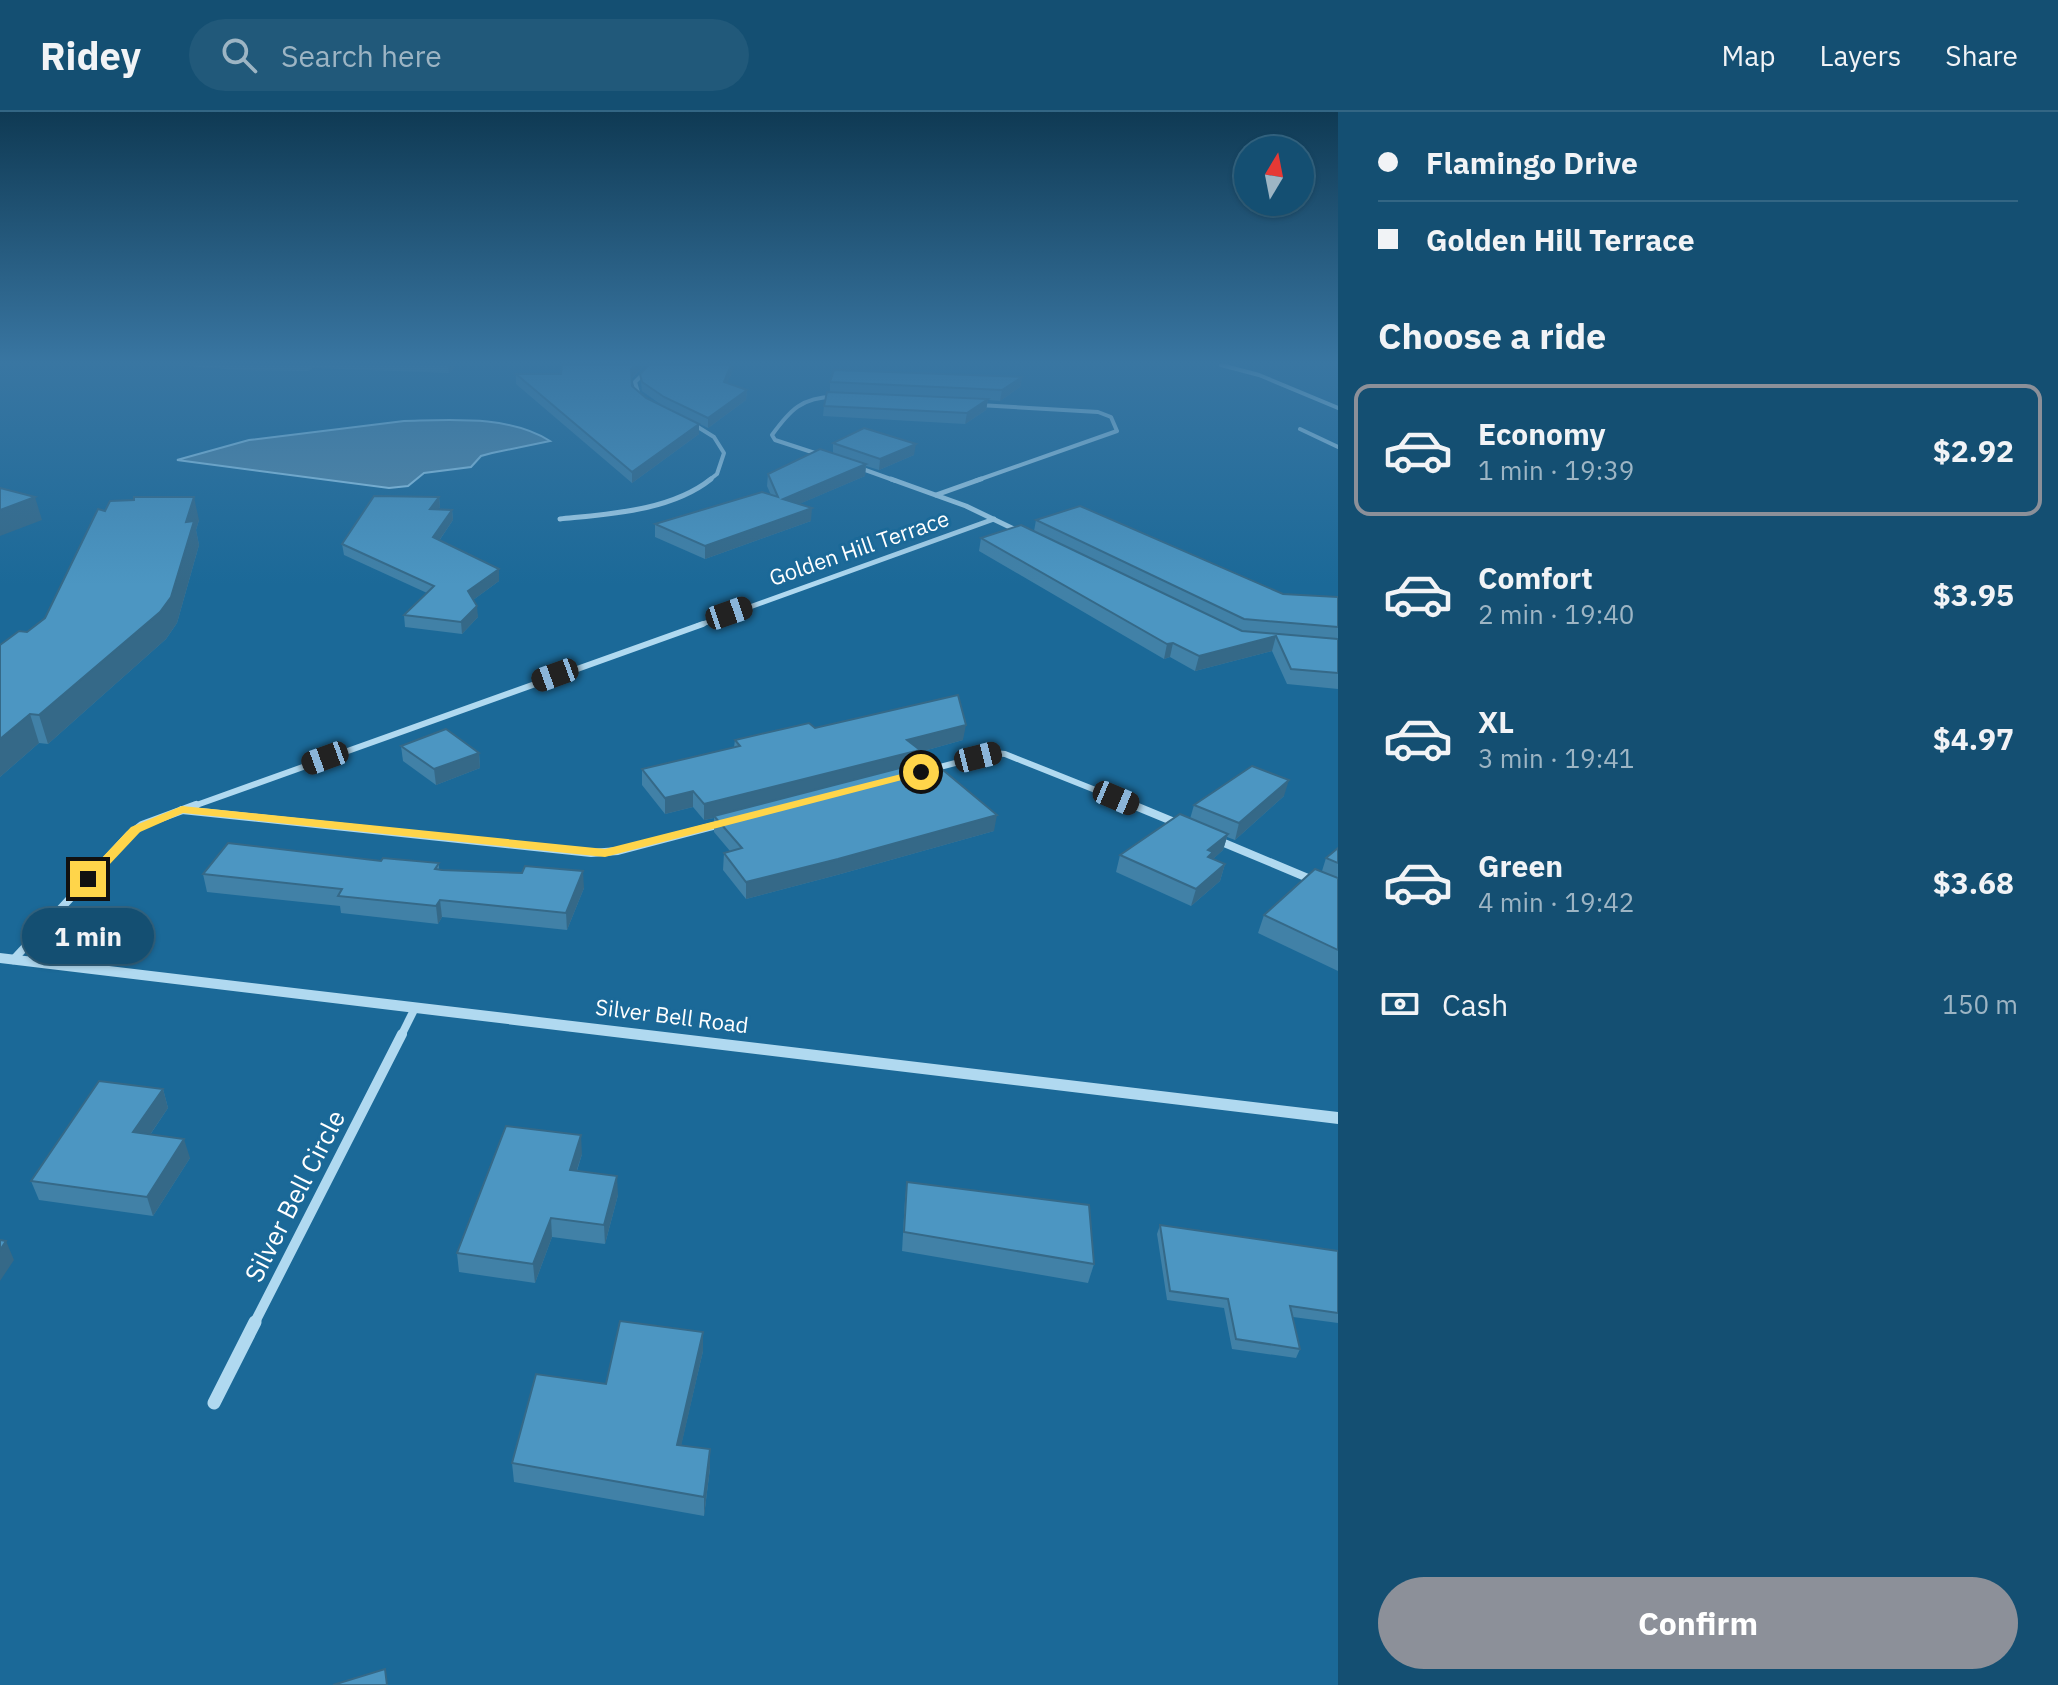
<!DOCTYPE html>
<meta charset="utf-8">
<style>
:root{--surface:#144f72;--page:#21597a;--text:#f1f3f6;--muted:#9db5c4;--line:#336684;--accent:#8c9099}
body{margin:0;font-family:"IBM Plex Sans",sans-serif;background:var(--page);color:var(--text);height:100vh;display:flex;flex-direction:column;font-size:30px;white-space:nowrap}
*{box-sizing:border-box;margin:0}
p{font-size:26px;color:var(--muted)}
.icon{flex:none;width:44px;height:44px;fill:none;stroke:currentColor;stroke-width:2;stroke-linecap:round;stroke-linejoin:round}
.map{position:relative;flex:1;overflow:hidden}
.sheet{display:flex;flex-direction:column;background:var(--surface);width:720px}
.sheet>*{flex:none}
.top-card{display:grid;align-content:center;height:176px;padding:0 40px;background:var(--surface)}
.needle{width:52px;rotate:10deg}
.fabs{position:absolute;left:1234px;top:24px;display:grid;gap:16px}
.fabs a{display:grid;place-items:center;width:80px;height:80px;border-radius:50%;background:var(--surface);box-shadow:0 2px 6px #0004,0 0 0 2px var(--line);font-size:40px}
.end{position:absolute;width:36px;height:36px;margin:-18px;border:10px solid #ffd54a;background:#111;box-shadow:0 0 0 4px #111}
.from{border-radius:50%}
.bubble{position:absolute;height:56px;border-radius:28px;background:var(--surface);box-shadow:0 2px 6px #0004,0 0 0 2px var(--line);font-size:26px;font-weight:700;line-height:56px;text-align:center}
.car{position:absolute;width:24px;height:48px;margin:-24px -12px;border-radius:10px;box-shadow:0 0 6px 2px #0007;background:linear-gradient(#222 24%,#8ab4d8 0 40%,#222 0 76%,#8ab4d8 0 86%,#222 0)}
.top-card b{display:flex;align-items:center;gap:28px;height:76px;font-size:30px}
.top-card b+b{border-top:2px solid var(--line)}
.top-card i{width:20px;height:20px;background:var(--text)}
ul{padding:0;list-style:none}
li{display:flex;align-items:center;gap:24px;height:132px;margin:0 16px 12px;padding:0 24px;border:4px solid transparent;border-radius:16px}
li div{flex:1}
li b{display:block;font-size:30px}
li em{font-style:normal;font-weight:700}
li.selected{border-color:var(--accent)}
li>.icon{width:72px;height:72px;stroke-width:1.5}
h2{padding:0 40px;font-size:36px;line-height:96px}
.pay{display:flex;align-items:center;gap:20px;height:88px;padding:0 40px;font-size:30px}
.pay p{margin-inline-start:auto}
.button{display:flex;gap:16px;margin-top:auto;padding:16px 40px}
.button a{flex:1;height:92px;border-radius:48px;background:var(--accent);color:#fff;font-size:32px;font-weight:700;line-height:92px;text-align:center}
header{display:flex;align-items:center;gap:48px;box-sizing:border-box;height:112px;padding:0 40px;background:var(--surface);border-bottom:2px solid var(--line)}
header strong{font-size:38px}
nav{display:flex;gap:44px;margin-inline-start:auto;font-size:28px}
.search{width:560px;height:72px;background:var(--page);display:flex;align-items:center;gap:20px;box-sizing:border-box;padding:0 28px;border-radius:44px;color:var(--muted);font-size:30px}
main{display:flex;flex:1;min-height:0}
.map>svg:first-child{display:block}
</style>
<header>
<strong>Ridey</strong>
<div class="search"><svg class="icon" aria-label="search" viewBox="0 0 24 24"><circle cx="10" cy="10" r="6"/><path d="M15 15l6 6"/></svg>Search here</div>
<nav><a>Map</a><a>Layers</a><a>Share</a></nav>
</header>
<main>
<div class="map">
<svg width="1338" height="1573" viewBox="0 0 1338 1573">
<rect width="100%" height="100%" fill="#1b6998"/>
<path fill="#578aa9" stroke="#a3d6f2" stroke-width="2" d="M404 309C451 308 509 303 550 329L492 341 481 344 471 355 424 361 408 374 389 376 177 348 249 328Z"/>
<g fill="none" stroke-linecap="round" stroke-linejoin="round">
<g stroke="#b0d9f0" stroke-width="4">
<path d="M1221 253 1259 263 1338 296"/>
<path d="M639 284 635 270 652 253"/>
<path d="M693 312 714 325 724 341 717 362 708 369"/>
<path d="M1300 317 1338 335"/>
<path d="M821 343 775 328 772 323C790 298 802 285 834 285"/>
<path d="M857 355 896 369"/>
<path d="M975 369 1117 319 1111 305 1098 300 979 293"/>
</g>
<g stroke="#b0d9f0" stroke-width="5">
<path d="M891 367 966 394 1022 421"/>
<path d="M936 383 981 367"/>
<path d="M560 407C609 402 671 399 711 367"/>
<path d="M697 514 994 407"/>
</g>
<g stroke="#b0d9f0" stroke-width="6">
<path d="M932 657 994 641 1005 642 1138 695"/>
<path d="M191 695 703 512"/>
</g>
<g stroke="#b0d9f0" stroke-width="8">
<path d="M1133 693 1179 712"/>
<path d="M182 698 591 741 618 739 721 712"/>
<path d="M1217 728 1315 769"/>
<path d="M13 848 129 723 142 713 196 693"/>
<path d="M401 924 415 896"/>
</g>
<path stroke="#b0d9f0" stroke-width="10" d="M254 1212 402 922"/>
<path stroke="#b0d9f0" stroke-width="13" d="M214 1291 255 1210"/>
<path fill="#b0d9f0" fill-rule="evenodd" d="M0 841 1338 1000V1012L0 851Z"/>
</g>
<g fill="#4181a7">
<path d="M174 253H457L449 261 313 256 309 259 238 258Z"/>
<path d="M562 253H645L632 266V274L646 286 663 294 642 279 640 262 649 253H735L727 271 747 278 746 288 708 316 686 305 699 312V322L632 371 516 272V262H561Z"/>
<path d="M1022 265 1020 275 1000 289 988 288 986 298 965 312 823 304 824 294 830 280V270Z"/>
<path d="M833 331 914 343 879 358 866 354 865 364 799 392 811 409 705 447 655 425V412L771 383 767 374 768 362 833 341Z"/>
<path d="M439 385 440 395 438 397 452 398 453 408 439 429 499 469 473 488 478 505 462 522 405 515 404 503 427 481 344 443 342 432Z"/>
<path d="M105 399 199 408 196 418 199 433 177 511 166 527 48 632 39 631 0 665 27 520 45 506Z"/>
<path d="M1036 408 1283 482 1338 485V577L1287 572 1272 539 1195 559 1170 545 1164 547 979 439 981 426 1034 419Z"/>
<path d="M815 616 963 628 920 640 918 651 994 719 837 763 746 787 723 758 724 741 730 739 714 720V706L704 708 693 695 665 702 642 673V657L734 635 735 628Z"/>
<path d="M401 634 479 641 480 656 436 673 403 649Z"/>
<path d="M1284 684 1235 728 1227 725 1223 738 1213 747 1225 752 1220 769 1191 794 1116 760 1120 743 1190 707 1194 693Z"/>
<path d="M1338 736V859L1258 821 1264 803 1322 759 1326 746Z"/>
<path d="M381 749 439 751V758L584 776 567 818 442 805 438 812 341 801 340 794 207 780 203 762Z"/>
<path d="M163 977 168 996 150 1023 190 1046 153 1104 39 1088 31 1069Z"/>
<path d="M582 1042 577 1059 618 1083 605 1132 552 1125 535 1171 459 1160 457 1141Z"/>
<path d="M907 1070 1094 1152 1088 1171 902 1139 905 1088Z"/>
<path d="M1160 1113 1338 1139V1211L1293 1205 1300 1237 1296 1246 1232 1237 1224 1196 1167 1188 1157 1122Z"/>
<path d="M703 1239 681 1333 710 1356 704 1404 514 1370 512 1351 606 1272Z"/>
</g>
<g fill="#356988">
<path d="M448 253H457L449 261Z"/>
<path d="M635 253H645L631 266V257Z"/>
<path d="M731 253H735L724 279V270Z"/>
<path d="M1022 265 1020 275 1000 289 1002 278Z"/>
<path d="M747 278 746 288 708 316V306Z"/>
<path d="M988 287 986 298 965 312 967 301Z"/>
<path d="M699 312V322L632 371V360Z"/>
<path d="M916 332 914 343 879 358 880 347Z"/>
<path d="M866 352 865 364 783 399V387Z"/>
<path d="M35 385 42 408 0 424V398Z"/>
<path d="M194 385 199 408 196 418 199 433 177 511 166 527 48 632 39 603 186 410Z"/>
<path d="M439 385 440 395 431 408 430 397Z"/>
<path d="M812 396 811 409 705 447V434Z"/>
<path d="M452 398 453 408 434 436 433 425Z"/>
<path d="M499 457V469L469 491 468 479Z"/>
<path d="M477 494 478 505 462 522 461 510Z"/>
<path d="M1276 524 1272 539 1195 559 1199 544Z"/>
<path d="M1173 531 1170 545 1164 547 1167 532Z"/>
<path d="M30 602 39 631 0 665V627Z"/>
<path d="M966 613 963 628 920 640 918 654 714 704V706L704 708V692L907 628Z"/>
<path d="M479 641 480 656 436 673 434 657Z"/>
<path d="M1289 668 1284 684 1235 728 1239 711Z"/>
<path d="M693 679V695L665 702V686Z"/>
<path d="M997 703 994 719 837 763 746 787V770Z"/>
<path d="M1228 722 1223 738 1211 749 1208 757V738Z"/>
<path d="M1225 752 1220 769 1191 794 1196 777Z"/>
<path d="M583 759 584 776 567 818 566 801Z"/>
<path d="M440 788 442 805 438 812 436 794Z"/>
<path d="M163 977 168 996 139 1039 133 1020Z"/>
<path d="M581 1023 582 1042 571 1076 570 1058Z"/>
<path d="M184 1027 190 1046 153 1104 147 1085Z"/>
<path d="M617 1064 618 1083 605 1132 604 1113Z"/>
<path d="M551 1106 552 1125 535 1171 533 1152Z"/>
<path d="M6 1129 14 1148 0 1169V1138Z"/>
<path d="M703 1220V1239L677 1352V1333Z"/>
<path d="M710 1337V1356L704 1404V1385Z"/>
</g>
<g fill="#4c96c2" stroke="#356988" stroke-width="2">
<path d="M562 253H635L631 257 632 274 646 286 699 312 632 360 516 262H561Z"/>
<path d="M649 253H731L724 270 747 278 708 306 664 285 642 270 640 262Z"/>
<path d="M834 258 1022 265 1002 278 830 270Z"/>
<path d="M827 280 988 287 967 301 824 294Z"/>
<path d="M864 316 916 332 880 347 833 331Z"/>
<path d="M820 337 866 352 783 387 812 396 705 434 655 412 762 380 778 385 768 362Z"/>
<path d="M0 376 35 385 0 398Z"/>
<path d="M374 384 439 385 430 397 452 398 433 425 499 457 468 479 477 494 461 510 404 503 434 474 342 432Z"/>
<path d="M134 385H194L186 410 194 409 171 485 160 500 39 603 30 602 0 627V533L19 519 27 520 45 506 98 397 105 399 110 389 134 388Z"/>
<path d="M1080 394 1283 482 1338 485V515L1244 507 1036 408Z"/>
<path d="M1021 413 1242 519 1338 527V561L1291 557 1276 524 1199 544 1173 531 1167 532 981 426Z"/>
<path d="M958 583 966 613 907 628 920 638 704 692 693 679 665 686 642 657 740 634 735 628 809 611 815 616Z"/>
<path d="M446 617 479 641 434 657 401 634Z"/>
<path d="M931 648 997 703 838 747 746 770 724 741 742 736 714 704Z"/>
<path d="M1252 654 1289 668 1239 711 1194 693Z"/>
<path d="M1180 702 1228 722 1208 738 1213 740 1208 745 1225 752 1196 777 1120 743Z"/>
<path d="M228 731 381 749 383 746 439 751 435 757 442 758 522 761 525 754 583 759 566 801 440 788 436 794 338 784 342 777 203 762Z"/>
<path d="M1338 736V751L1326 746Z"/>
<path d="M1315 757 1338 766V838L1264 803Z"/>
<path d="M99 969 163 977 133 1020 184 1027 147 1085 31 1069Z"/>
<path d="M506 1014 581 1023 570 1058 617 1064 604 1113 551 1106 533 1152 457 1141Z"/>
<path d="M907 1070 1089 1093 1094 1152 904 1120Z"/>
<path d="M1160 1113 1338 1139V1201L1290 1194 1300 1237 1236 1227 1228 1187 1170 1179Z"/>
<path d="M0 1128 6 1129 0 1138Z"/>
<path d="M620 1209 703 1220 677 1333 710 1337 704 1385 512 1351 536 1262 606 1272Z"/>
<path d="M385 1557 387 1573H333Z"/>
</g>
<linearGradient id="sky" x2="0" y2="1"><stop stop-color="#0f3a54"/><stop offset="0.53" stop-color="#3976a2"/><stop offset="1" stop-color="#3976a2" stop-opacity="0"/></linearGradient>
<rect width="1338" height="473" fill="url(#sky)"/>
<path fill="#ffd54a" d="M921 657 925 658V662L605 745 183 701 140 720 93 770 82 767 131 715 182 694 605 737Z"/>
<g text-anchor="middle" stroke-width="6" stroke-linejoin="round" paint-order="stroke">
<g font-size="22" fill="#fff" stroke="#1b6998">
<text transform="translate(859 436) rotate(-19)" y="8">Golden Hill Terrace</text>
<text transform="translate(672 904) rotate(7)" y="8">Silver Bell Road</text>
</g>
<g font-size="26" fill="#fff" stroke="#1b6998">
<text transform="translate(295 1084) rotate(-63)" y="9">Silver Bell Circle</text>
</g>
</g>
</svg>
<div class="fabs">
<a><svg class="needle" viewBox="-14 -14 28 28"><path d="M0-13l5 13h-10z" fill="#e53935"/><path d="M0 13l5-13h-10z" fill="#9db5c4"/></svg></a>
</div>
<i class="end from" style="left:921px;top:660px"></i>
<i class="end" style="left:88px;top:767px"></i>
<div class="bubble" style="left:22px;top:796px;width:132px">1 min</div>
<i class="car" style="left:729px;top:501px;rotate:71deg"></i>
<i class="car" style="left:555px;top:563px;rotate:250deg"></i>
<i class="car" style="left:978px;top:645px;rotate:76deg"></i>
<i class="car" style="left:325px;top:646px;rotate:250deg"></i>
<i class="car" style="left:1116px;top:686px;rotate:113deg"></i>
</div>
<section class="sheet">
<div class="top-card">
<b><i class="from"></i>Flamingo Drive</b>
<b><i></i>Golden Hill Terrace</b>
</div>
<h2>Choose a ride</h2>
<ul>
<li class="selected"><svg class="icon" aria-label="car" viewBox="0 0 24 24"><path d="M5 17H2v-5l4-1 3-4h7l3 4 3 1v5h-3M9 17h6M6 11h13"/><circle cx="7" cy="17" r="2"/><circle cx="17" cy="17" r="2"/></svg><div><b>Economy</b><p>1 min · 19:39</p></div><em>$2.92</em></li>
<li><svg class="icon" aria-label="car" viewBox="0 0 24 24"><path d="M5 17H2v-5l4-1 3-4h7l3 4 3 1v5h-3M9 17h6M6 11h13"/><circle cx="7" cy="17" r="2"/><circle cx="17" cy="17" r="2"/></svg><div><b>Comfort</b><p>2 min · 19:40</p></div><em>$3.95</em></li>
<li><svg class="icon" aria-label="car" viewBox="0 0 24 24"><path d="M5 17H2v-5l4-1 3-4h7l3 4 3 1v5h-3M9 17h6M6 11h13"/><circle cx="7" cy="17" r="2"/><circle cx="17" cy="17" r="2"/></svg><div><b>XL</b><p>3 min · 19:41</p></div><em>$4.97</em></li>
<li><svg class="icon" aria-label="car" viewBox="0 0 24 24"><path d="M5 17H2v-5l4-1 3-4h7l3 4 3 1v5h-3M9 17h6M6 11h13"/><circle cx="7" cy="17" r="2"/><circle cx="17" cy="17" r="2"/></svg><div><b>Green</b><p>4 min · 19:42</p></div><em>$3.68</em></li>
</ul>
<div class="pay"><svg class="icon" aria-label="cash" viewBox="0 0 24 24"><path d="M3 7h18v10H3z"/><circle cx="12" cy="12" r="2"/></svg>Cash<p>150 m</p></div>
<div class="button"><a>Confirm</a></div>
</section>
</main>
